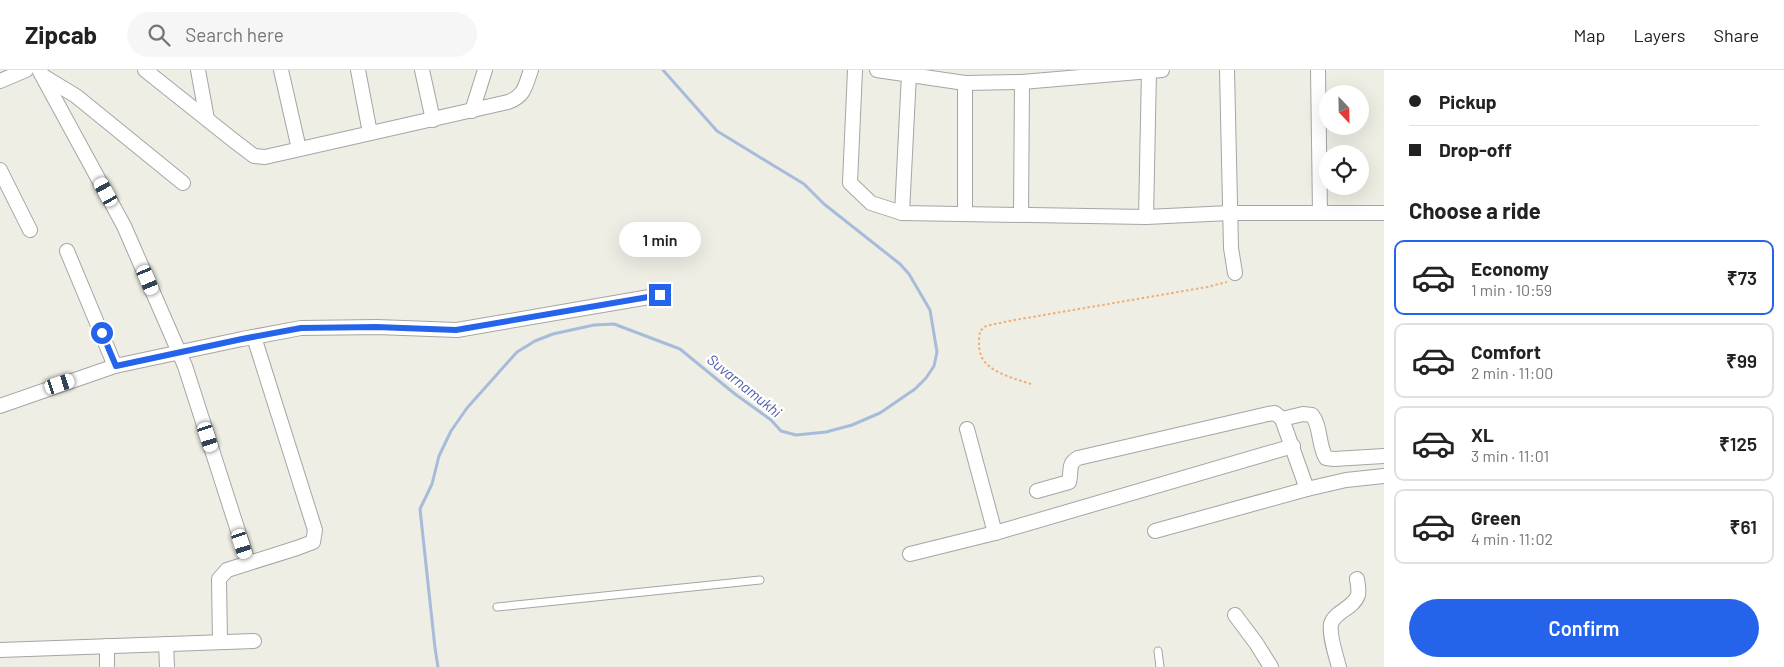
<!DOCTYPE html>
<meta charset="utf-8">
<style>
:root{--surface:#fff;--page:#f6f6f6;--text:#222;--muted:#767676;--line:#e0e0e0;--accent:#2563eb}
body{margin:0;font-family:Barlow,sans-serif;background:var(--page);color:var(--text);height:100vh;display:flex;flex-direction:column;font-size:19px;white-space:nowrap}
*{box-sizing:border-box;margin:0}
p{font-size:16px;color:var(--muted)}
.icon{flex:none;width:28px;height:28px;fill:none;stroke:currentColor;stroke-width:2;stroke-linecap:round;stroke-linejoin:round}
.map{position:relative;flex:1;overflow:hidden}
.panel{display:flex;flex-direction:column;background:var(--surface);width:400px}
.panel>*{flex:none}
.guide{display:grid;align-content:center;height:110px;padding:0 25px;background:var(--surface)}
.needle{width:32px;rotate:158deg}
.buttons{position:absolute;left:1319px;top:15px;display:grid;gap:10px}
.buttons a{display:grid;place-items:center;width:50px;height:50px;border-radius:50%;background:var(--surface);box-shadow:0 5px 20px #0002;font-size:25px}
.end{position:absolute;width:22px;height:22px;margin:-11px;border:6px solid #2563eb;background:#fff;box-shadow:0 0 0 2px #fff}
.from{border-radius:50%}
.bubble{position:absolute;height:35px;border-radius:18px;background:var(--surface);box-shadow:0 5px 20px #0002;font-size:16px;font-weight:600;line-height:35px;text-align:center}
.car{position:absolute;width:15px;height:30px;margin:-15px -8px;border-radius:6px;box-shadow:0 0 4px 1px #0007;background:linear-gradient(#fff 24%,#345 0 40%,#fff 0 76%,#345 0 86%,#fff 0)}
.guide b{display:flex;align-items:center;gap:18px;height:48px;font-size:19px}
.guide b+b{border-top:1px solid var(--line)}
.guide i{width:12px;height:12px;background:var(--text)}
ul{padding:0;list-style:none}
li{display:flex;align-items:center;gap:15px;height:75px;margin:0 10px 8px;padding:0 15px;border:2px solid var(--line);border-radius:10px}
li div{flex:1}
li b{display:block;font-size:19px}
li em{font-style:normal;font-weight:600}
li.on{border-color:var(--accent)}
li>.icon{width:45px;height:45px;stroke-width:1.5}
h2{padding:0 25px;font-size:22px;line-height:60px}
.cta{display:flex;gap:10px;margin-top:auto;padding:10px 25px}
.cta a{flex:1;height:58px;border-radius:30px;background:var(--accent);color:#fff;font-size:20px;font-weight:600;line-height:58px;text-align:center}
header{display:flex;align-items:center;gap:30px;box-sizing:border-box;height:70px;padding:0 25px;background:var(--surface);border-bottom:1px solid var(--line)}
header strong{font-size:24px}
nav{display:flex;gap:28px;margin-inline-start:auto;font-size:18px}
.search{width:350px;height:45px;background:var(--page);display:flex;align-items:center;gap:12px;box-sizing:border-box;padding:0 18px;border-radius:28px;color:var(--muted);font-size:19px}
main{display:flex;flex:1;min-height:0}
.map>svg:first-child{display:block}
</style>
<header>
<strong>Zipcab</strong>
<div class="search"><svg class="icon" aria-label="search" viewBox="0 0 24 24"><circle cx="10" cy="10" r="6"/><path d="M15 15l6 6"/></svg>Search here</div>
<nav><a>Map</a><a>Layers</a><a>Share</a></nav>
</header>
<main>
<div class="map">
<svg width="1384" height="597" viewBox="0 0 1384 597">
<rect width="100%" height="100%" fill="#eeeee4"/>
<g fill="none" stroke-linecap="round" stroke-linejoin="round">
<path stroke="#a7bcda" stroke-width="3" d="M438 597 435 578 420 439 432 414 439 386 451 361 467 338 517 282 535 271 553 264 594 255 614 254 680 279 735 324 771 350 781 361 796 365 826 362 852 355 880 343 915 319 926 308 934 296 937 282 930 240 909 204 900 194 824 134 804 114 717 61 663 0"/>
<g stroke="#a5a5a5" stroke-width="9">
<g id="lane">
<path d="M497 537 760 510"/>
<path d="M1158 581 1160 597"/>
</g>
</g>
<g stroke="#a5a5a5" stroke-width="16">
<g id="street">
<path d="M39 0 124 156 185 296 248 492"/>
<path d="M145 0 233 70 254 86 265 87 508 32C525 26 525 16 531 0"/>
<path d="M198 0 207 49"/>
<path d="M281 0 299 79"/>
<path d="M358 0 370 63"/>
<path d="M422 0 433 50"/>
<path d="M855 0 850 113 871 133 902 143 1146 147 1230 143H1384"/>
<path d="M877 0 965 13 1022 12 1162 0"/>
<path d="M1227 0 1231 178 1235 203"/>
<path d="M1318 0 1320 143"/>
<path d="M43 6 76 26 183 113"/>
<path d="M0 11 26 0"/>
<path d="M472 41 485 0"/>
<path d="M0 100 30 160"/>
<path d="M902 143 909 4"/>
<path d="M965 144V13"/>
<path d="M1021 145 1022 12"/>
<path d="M1146 147 1149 1"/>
<path d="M67 181 115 296"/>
<path d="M0 336 115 296 242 269 301 258 377 257 457 260 661 225"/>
<path d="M1282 349 1303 344 1312 345C1321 356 1318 375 1326 388L1334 389 1384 386"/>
<path d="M967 359 995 463"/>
<path d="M1037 421 1069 412C1072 402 1067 394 1078 388L1268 344 1275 343 1282 349 1307 419"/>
<path d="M1155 461 1307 419 1346 410 1384 406"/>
<path d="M910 484 995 463 1293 376"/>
<path d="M1235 545 1256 573 1271 597"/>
<path d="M220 572 219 509 227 500 297 478 313 472 315 460 254 267"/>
<path d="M166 574 167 597"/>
<path d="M107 576V597"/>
<path d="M0 580 254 571"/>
<path d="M1339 597C1336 586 1329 565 1331 554 1335 541 1353 539 1358 525 1359 520 1358 514 1357 509"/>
</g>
</g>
<path stroke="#f2ad72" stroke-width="2" stroke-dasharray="2.5 2.5" stroke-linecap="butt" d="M1031 314C1016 309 986 302 981 285 978 278 979 268 980 261L986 256 1009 251 1207 217 1227 212"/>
<use href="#lane" stroke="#fff" stroke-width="7"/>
<use href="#street" stroke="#fff" stroke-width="14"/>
</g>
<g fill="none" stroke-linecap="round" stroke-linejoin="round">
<path stroke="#2563eb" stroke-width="6" d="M102 263 116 296 242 269 301 258 376 257 456 260 660 225"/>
</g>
<g text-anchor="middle" stroke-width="5" stroke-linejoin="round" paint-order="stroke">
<g font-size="15" font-style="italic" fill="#4f5ca9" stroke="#fff">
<text transform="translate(744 316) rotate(39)" y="5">Suvarnamukhi</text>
</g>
</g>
</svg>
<div class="buttons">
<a><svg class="needle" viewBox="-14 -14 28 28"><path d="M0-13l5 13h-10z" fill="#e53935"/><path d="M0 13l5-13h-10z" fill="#767676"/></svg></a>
<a><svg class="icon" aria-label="locate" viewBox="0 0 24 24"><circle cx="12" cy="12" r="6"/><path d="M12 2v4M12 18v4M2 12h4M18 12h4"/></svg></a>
</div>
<i class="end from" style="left:102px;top:263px"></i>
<i class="end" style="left:660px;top:225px"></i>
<div class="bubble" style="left:619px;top:152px;width:82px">1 min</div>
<i class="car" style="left:106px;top:122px;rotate:331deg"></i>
<i class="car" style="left:148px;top:210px;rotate:157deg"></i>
<i class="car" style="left:60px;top:314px;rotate:72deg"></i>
<i class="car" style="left:208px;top:367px;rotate:162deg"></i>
<i class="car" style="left:242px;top:474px;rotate:162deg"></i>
</div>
<section class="panel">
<div class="guide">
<b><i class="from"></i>Pickup</b>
<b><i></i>Drop-off</b>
</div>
<h2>Choose a ride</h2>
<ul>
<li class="on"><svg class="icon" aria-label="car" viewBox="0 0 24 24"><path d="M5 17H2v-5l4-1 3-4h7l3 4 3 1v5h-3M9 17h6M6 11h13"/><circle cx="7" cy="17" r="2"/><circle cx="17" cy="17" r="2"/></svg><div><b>Economy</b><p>1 min · 10:59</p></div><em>₹73</em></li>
<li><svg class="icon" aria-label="car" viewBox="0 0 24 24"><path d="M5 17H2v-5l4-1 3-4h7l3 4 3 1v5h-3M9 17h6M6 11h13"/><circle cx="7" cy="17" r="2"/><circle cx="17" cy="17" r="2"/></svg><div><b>Comfort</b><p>2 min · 11:00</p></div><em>₹99</em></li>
<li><svg class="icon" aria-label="car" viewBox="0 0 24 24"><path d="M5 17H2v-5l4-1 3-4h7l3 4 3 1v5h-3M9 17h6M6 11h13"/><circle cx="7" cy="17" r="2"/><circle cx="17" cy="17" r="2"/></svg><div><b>XL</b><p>3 min · 11:01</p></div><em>₹125</em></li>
<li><svg class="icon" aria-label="car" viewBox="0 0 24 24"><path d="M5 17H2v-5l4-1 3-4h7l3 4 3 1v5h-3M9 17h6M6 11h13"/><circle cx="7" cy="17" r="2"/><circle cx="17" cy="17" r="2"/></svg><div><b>Green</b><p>4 min · 11:02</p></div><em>₹61</em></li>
</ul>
<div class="cta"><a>Confirm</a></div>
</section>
</main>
